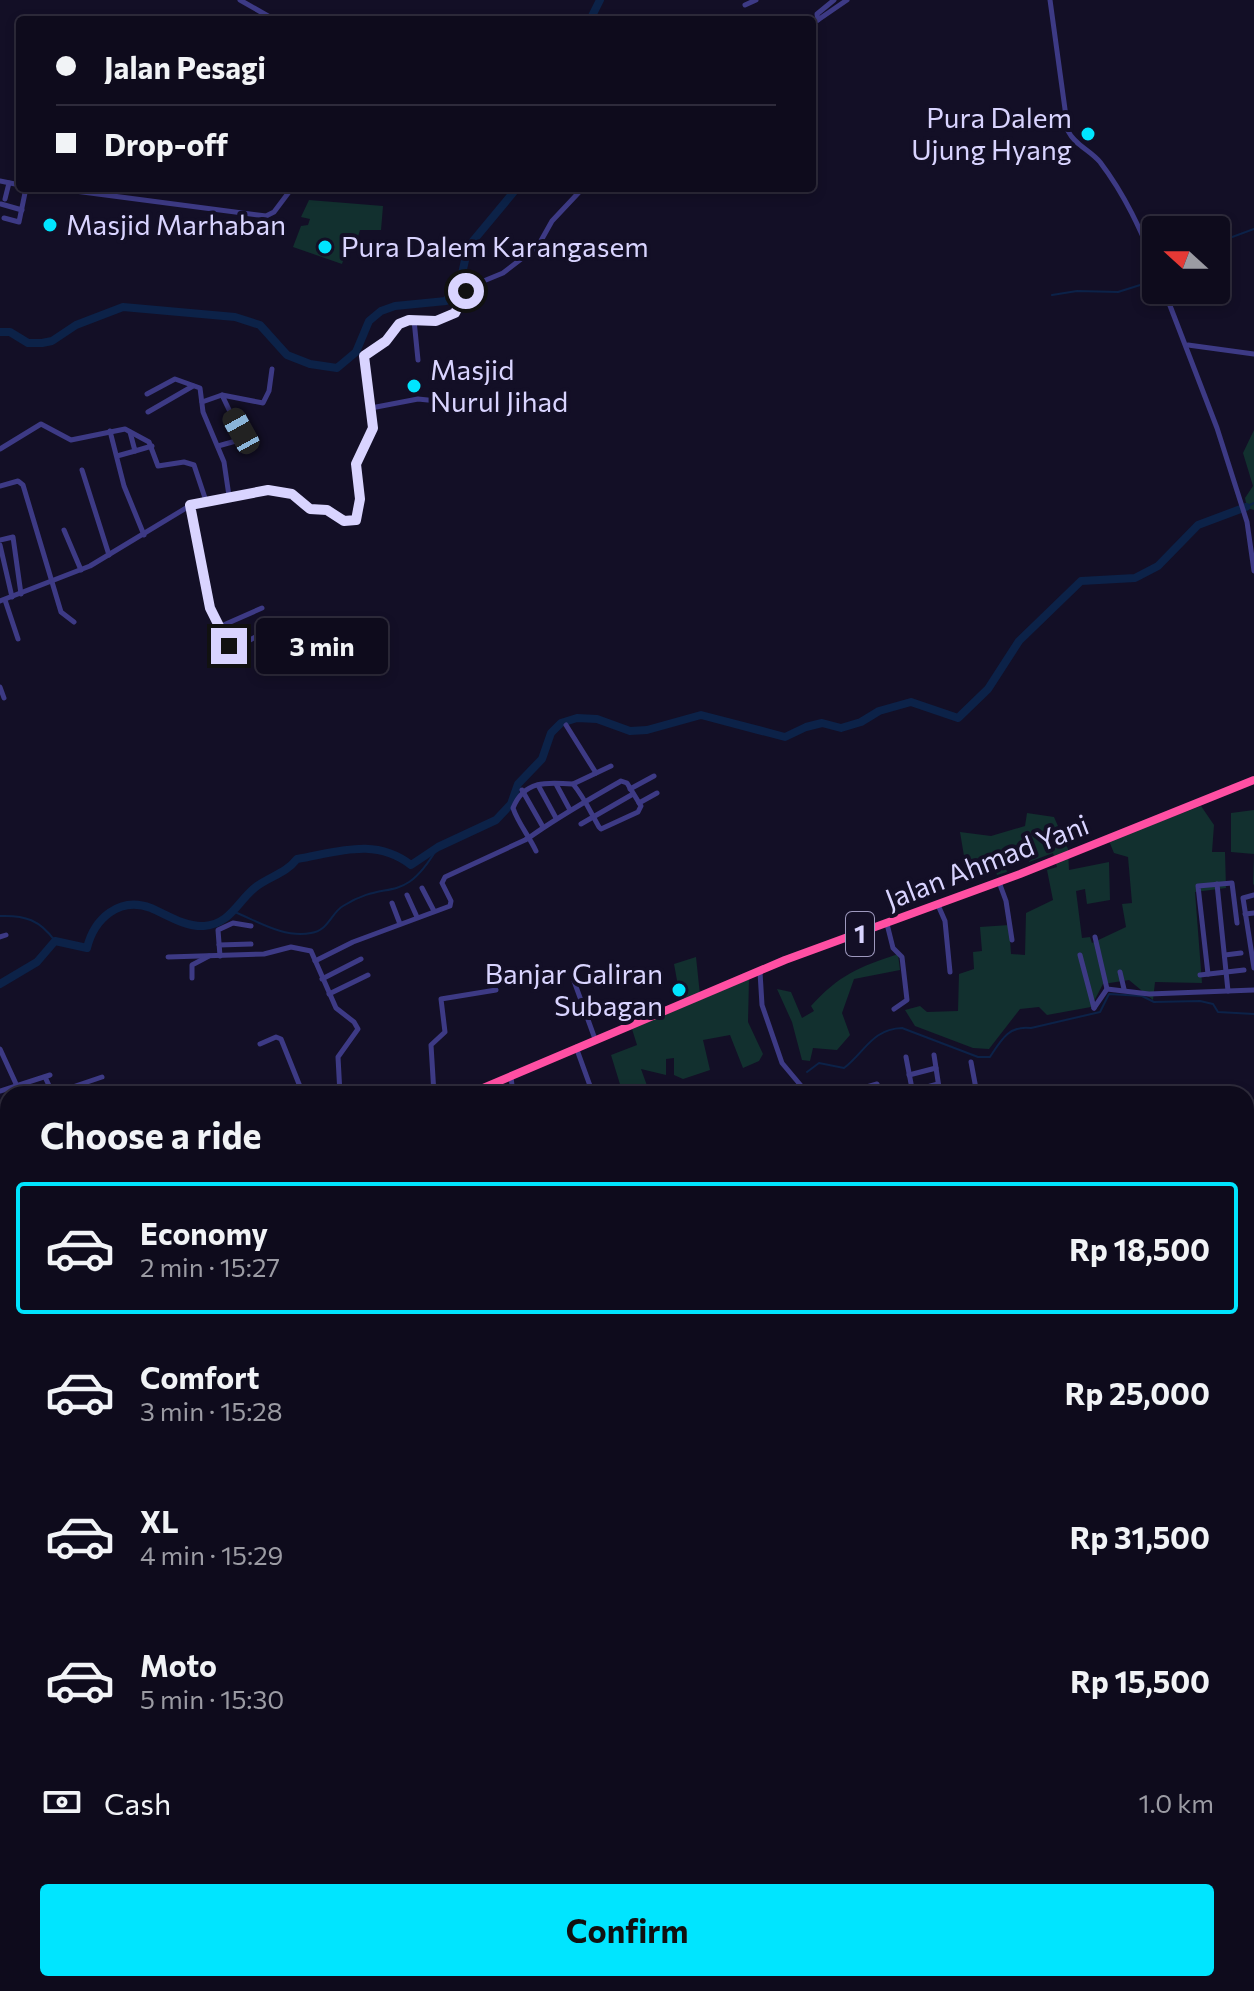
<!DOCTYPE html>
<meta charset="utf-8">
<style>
:root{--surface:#0e0b1c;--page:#171425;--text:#f1f3f6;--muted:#9b9ba3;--line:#2e2b3b;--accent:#00e5ff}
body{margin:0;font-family:Commissioner,sans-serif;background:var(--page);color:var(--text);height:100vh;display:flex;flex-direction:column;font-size:30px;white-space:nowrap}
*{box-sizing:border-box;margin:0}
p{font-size:26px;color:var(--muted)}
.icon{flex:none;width:44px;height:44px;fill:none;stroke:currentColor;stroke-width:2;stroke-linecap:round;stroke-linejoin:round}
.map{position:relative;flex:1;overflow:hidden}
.side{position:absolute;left:0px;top:1086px;width:1254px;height:906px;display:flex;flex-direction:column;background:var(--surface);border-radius:24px 24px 0 0;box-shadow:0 4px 12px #0003,0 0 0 2px var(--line)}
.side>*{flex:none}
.guide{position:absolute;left:16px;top:16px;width:800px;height:176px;border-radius:8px;box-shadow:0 4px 12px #0003,0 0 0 2px var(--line);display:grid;align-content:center;height:176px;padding:0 40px;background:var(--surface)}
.needle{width:52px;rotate:291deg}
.tools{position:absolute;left:1142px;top:216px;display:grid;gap:16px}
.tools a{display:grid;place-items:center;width:88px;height:88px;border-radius:8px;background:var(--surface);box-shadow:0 4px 12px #0003,0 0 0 2px var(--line);font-size:40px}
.end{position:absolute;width:36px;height:36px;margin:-18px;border:10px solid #d9d4ff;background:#111;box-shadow:0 0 0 4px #111}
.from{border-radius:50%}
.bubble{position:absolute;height:56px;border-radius:8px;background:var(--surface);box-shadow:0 4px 12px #0003,0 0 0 2px var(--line);font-size:26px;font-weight:700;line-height:56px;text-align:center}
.car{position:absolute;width:24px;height:48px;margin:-24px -12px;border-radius:10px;box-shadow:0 0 6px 2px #0007;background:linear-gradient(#222 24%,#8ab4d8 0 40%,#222 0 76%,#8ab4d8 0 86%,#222 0)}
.guide b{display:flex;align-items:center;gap:28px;height:76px;font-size:30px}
.guide b+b{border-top:2px solid var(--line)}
.guide i{width:20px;height:20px;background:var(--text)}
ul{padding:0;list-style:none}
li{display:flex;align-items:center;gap:24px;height:132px;margin:0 16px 12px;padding:0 24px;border:4px solid transparent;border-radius:8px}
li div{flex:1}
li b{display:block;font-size:30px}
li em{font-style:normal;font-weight:700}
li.active{border-color:var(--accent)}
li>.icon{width:72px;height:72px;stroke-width:1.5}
h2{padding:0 40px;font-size:36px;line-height:96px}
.pay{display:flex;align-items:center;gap:20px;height:88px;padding:0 40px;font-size:30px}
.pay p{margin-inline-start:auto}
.primary-button{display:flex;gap:16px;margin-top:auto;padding:16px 40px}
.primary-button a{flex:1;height:92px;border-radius:8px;background:var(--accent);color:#111;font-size:32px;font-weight:700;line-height:92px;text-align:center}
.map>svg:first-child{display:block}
</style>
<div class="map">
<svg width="1254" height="1991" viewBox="0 0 1254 1991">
<rect width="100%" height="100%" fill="#130f26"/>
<g fill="#12302f">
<path d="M309 200 383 206 381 230H360L355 246 348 245 342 264 293 247 301 226 308 225 310 219 301 217Z"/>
<path d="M1254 430V510L1247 508 1245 498 1253 486 1243 453Z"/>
<path d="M1201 806 1214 825 1212 852H1225L1226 888 1195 892 1202 983 1155 982 1153 1000 1129 980 1103 984 1091 1007 1047 1015 1039 1007 1020 1009 989 1049 973 1048 915 1026 905 1010 920 1006 927 1012 958 1011 959 974 974 969 973 952 982 951 980 927 1009 925 1011 954 1025 955 1026 913 1053 900 1047 870 1057 867 1053 853 1029 862 1027 849 1003 858 1007 872 997 875 993 864 966 868 960 832 991 836 1025 826 1027 813 1054 817 1068 849 1069 870 1109 862 1110 900 1087 904 1085 889 1076 891 1082 938 1090 937 1092 943 1126 927 1122 904 1132 903 1128 857 1114 853 1109 841Z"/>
<path d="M1254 810V884L1253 885 1254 854 1231 852V813Z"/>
<path d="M898 954 900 970 854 979 842 1013 850 1035 837 1050 813 1048 810 1061 802 1060 792 1022 777 989 791 992 802 1018 814 1011 811 1006C839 975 859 967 898 954Z"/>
<path d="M696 957 700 995 681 1002 674 964Z"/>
<path d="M749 979 748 1022 763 1054 759 1061 743 1068 730 1035 703 1040 710 1070 683 1079 674 1075V1058L666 1059V1075L641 1069 650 1094H623L611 1055 637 1045 632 1029Z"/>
<path d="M1254 1452V1563L1246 1568 1248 1459Z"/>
</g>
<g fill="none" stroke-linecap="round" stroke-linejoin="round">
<g stroke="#0c2248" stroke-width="2">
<path d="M1216 243 1254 229"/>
<path d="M1052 295 1077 291 1118 292 1156 280"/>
<path d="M1246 507 1254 503"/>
<path d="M235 912C259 922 284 938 311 933 329 930 331 913 343 906 389 877 402 908 438 847"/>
<path d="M0 916C25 915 40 920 55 941"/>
<path d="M807 1072 819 1063 844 1068C865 1052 872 1029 902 1028L978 1057H990C1001 1040 1009 1025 1031 1028L1100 1012 1109 994 1142 996 1154 1002 1200 1001 1213 1004 1218 1012 1254 1014"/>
<path d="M789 1094 798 1083"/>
<path d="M55 1984 87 1989 99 1984"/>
<path d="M0 1985 8 1982"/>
</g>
<g stroke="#0c2248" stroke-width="8">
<path d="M590 20 600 0"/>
<path d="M0 332H10L28 343H42L52 341 76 325 123 307 235 317 260 325 287 355 310 364 337 368 356 352 369 321 381 311 395 306 446 301 461 278 468 247 517 188"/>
<path d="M0 984 37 962 55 941 87 948C94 919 119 896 151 908 167 915 185 927 204 926 231 924 238 900 257 886 271 876 286 873 297 859 338 852 375 837 411 865L438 847 496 820 511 804 518 784 542 759 551 733 561 723 577 718 597 719 630 731 647 730 701 715 785 737 806 727 822 723 841 728 861 722 879 711 911 702 958 718 988 689 1019 641 1081 581 1135 578 1158 566 1198 525 1246 507"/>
<path d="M0 1453 8 1447"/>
</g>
<g stroke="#3d3a85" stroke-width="5">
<path d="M240 0 275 20"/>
<path d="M1050 0 1068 131C1075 145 1090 150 1100 162 1125 195 1141 230 1156 268"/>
<path d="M745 5 756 0"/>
<path d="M818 20 817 14 834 0"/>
<path d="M812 24 847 0"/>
<path d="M0 181 20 185"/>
<path d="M52 188 266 216 274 212 292 188"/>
<path d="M5 199 9 183"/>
<path d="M1 204 22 210"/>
<path d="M4 218 19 222 26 188"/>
<path d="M539 246H581"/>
<path d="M1164 290 1217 428 1247 522 1254 571"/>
<path d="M414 320 418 360"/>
<path d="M1188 345 1254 354"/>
<path d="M147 394 175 379 200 388 203 412 224 462 229 496"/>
<path d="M202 402 222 395"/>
<path d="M371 408 418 399 447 402"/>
<path d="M148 412 193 386"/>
<path d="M110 431 124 486 144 535"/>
<path d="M130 432 135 451 152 446"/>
<path d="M218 446 243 439 222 395 263 403 269 391 272 369"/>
<path d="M0 449 41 424 71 440 125 429 149 442 158 466 184 462 194 465 206 501"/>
<path d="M117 456 135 451"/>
<path d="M82 470 109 555"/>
<path d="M0 486 18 481 23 485 61 612 74 622"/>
<path d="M190 505 210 608 229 646 234 649 273 627 283 654"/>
<path d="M64 530 81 570"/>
<path d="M0 540 13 537 21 594"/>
<path d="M0 545 12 597"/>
<path d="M5 600 18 639"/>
<path d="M0 601 90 566 196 502 268 490 292 494 310 509 327 510 344 521 356 520 360 499 356 464 373 428 365 354 386 341 399 324 409 320 436 321 455 313 469 287 503 273 538 246 552 221 583 188"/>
<path d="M219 627 262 608"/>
<path d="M0 687 4 698"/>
<path d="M566 725 596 773"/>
<path d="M556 784 570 810"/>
<path d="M573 784 611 766"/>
<path d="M538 785 556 818"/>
<path d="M630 789 654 776"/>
<path d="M522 790 543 827"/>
<path d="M639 803 657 793"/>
<path d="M581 824 633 794"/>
<path d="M999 882 1006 901 1012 940"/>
<path d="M1217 884 1228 991"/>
<path d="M422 888 434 911"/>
<path d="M407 895 417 917"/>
<path d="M1254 895 1243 898 1254 968"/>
<path d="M392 903 400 924"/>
<path d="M938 905 945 921 950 972"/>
<path d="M1245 914 1254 913"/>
<path d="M887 924 893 948 902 957 907 1000 894 1009"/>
<path d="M0 937 6 935"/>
<path d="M1095 937 1107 989"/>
<path d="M219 945 251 944"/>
<path d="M1080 955 1094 1008"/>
<path d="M1225 955 1241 953"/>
<path d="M220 956 218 930 233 923 251 926"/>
<path d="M168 957 264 954 291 947 311 951 336 1008 354 1022 358 1029 338 1057 340 1094"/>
<path d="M315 961 353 942 450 906 451 901 442 883 445 877 525 840 530 837C559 816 590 799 621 781L627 783 641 806 638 812 601 829 599 827C591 813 584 797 573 784 547 782 524 780 513 808 518 823 529 836 536 851"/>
<path d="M760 972 762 1005 782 1063 808 1094"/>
<path d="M1120 972 1124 989"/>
<path d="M1208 974 1198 886 1232 883 1237 923"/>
<path d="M1200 975 1244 970"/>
<path d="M192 978V965L209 956"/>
<path d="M322 979 361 959"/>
<path d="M574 981 595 1039"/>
<path d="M329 994 368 975"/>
<path d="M1094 1008 1107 989 1149 994 1254 990"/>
<path d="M260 1044 276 1037 281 1039 303 1094"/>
<path d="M576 1047 593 1094"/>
<path d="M0 1049 17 1086"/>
<path d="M934 1055 940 1094"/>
<path d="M906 1057 913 1094"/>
<path d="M971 1062 977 1094"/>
<path d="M909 1075 936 1068"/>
<path d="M45 1077 53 1094"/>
<path d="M511 1077 513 1094"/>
<path d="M0 1091 50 1075"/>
<path d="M912 1091 938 1084"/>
<path d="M52 1094 102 1077"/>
<path d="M434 1094 431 1045 445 1032 441 999 496 990"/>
<path d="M581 1094H582"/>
<path d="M842 1094 877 1084 881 1094"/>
<path d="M0 1112 8 1118"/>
<path d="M0 1322 8 1355"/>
<path d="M0 1379 8 1377"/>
<path d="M0 1483 8 1482"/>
<path d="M0 1553 8 1552"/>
<path d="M0 1639 8 1638"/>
<path d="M0 1697 8 1695"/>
<path d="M0 1743 8 1742"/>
<path d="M0 1758 8 1757"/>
<path d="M0 1766 8 1813"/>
<path d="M1249 1773H1254"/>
<path d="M1246 1839H1254"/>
<path d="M464 1984 465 1991"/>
<path d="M1165 1984 1168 1991"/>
<path d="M1193 1984 1194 1991"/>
</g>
<g stroke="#ff4fa3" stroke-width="8">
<path d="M469 1094 785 960 1020 874 1254 780"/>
<path d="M0 1274 8 1271"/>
</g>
</g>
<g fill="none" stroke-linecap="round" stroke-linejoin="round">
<path stroke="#d9d4ff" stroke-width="10" d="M229 646 210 608 190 505 268 490 292 494 310 509 327 510 344 521 356 520 360 499 356 464 373 428 364 356 386 341 399 324 409 320 436 321 455 313 466 291"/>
</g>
<g fill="#00e5ff" stroke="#130f26" stroke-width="3">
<circle cx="1088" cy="134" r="8"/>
<circle cx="50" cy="225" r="8"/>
<circle cx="325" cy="247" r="8"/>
<circle cx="414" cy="386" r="8"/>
<circle cx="679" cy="990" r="8"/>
</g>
<g text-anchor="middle" stroke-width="8" stroke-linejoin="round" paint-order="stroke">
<rect fill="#130f26" stroke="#9e99be" stroke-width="2" x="846" y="912" width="28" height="44" rx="6"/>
<g font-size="26" font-weight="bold" fill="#d9d4ff">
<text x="860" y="943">1</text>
</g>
<g font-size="28" fill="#d9d4ff" stroke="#130f26" text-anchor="start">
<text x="1072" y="128" text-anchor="end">Pura Dalem<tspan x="1072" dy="32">Ujung Hyang</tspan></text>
<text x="66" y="235">Masjid Marhaban</text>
<text x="341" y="257">Pura Dalem Karangasem</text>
<text x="430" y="380">Masjid<tspan x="430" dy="32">Nurul Jihad</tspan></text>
<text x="663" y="984" text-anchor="end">Banjar Galiran<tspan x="663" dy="32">Subagan</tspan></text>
</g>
<g font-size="28" fill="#d9d4ff" stroke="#130f26">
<text transform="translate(987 862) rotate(-21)" y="10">Jalan Ahmad Yani</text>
</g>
</g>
</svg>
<div class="tools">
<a><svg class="needle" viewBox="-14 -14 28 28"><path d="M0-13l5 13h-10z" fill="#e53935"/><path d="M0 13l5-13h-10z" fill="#9b9ba3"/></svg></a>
</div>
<i class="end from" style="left:466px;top:291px"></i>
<i class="end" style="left:229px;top:646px"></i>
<div class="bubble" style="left:256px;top:618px;width:132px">3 min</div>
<i class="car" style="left:241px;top:431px;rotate:331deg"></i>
<div class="guide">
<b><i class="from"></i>Jalan Pesagi</b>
<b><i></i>Drop-off</b>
</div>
<section class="side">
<h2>Choose a ride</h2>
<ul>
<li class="active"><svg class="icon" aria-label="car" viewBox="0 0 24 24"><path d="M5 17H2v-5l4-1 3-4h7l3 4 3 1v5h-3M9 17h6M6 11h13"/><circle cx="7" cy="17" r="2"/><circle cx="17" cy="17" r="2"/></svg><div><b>Economy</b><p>2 min · 15:27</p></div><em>Rp 18,500</em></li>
<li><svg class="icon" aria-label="car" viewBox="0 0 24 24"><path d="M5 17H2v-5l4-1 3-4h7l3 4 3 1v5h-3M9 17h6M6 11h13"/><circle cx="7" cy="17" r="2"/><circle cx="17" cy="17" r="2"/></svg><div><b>Comfort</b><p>3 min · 15:28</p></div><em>Rp 25,000</em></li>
<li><svg class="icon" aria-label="car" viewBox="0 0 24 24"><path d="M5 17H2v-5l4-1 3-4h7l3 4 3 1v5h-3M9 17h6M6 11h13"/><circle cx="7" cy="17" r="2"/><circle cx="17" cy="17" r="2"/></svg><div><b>XL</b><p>4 min · 15:29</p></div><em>Rp 31,500</em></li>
<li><svg class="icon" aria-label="car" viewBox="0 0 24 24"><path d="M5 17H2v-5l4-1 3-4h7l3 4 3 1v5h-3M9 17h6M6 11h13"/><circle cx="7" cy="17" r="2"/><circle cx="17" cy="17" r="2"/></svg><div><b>Moto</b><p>5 min · 15:30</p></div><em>Rp 15,500</em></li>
</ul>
<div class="pay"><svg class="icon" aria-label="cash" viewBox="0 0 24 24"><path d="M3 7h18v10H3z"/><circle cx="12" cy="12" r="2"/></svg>Cash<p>1.0 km</p></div>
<div class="primary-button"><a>Confirm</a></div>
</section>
</div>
